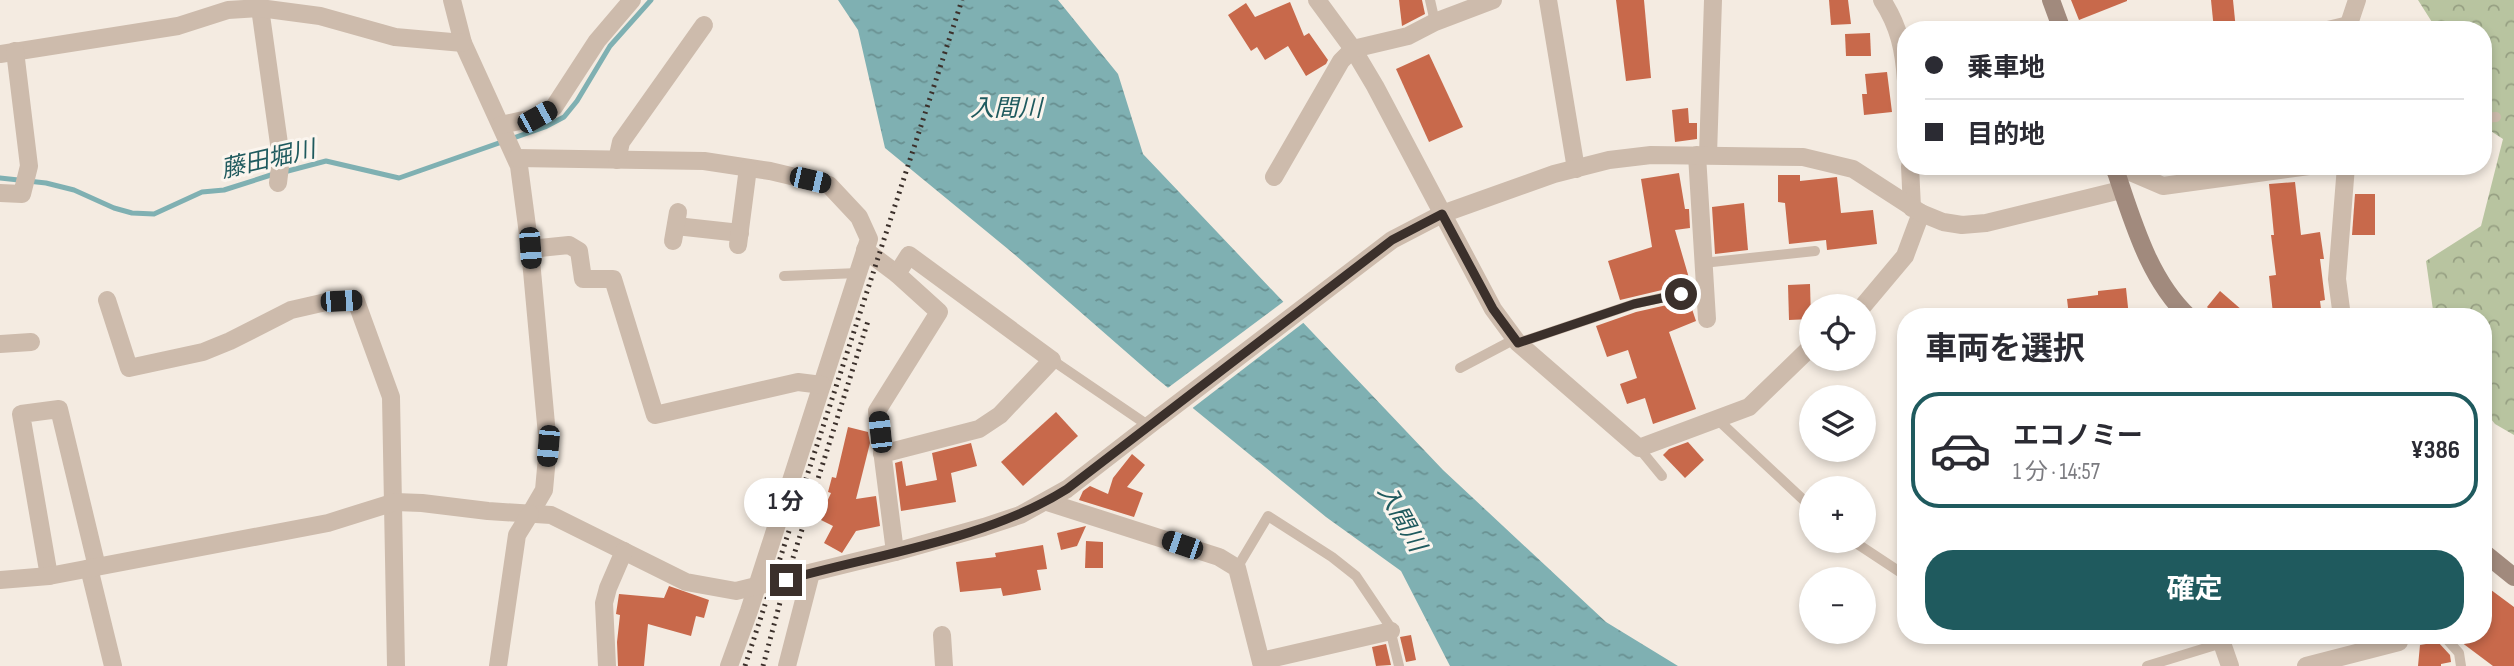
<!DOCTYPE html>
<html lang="ja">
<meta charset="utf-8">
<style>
:root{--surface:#fff;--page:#f7f7f7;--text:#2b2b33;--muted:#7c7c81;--line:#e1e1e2;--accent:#1f5a5e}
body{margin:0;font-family:"Sofia Sans Condensed","Noto Sans JP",sans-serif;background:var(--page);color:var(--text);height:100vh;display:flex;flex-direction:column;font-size:26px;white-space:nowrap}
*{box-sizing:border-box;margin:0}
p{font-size:23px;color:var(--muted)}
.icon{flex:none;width:38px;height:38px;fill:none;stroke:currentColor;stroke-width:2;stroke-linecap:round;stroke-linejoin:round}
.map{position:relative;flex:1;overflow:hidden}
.side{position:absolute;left:1897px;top:308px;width:595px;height:336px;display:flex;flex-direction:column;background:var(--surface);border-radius:28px;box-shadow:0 4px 10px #0003}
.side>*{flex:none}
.top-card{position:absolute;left:1897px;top:21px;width:595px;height:154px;border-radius:28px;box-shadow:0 4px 10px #0003;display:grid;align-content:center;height:154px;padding:0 28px;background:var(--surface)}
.controls{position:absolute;left:1799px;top:294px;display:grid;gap:14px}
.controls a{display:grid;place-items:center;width:77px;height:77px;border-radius:50%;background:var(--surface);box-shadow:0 4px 10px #0003;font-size:35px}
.end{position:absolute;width:32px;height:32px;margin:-16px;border:9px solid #3b302b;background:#fff;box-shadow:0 0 0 4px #fff}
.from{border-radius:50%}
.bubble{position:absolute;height:49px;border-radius:24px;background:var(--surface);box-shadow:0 4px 10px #0003;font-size:23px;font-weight:700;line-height:49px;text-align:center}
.car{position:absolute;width:21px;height:42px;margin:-21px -10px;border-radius:9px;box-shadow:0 0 5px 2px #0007;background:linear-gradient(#222 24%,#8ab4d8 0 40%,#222 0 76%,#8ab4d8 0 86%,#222 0)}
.top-card b{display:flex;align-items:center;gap:24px;height:66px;font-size:26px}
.top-card b+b{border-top:2px solid var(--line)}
.top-card i{width:18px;height:18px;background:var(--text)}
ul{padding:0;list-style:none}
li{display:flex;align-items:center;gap:21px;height:116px;margin:0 14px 10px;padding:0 14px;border:4px solid transparent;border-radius:28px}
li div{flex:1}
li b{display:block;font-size:26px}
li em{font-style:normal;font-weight:700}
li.selected{border-color:var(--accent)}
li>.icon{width:63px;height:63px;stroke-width:1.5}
h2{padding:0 28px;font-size:32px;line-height:84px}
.button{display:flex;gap:14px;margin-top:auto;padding:14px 28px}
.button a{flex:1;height:80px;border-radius:28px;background:var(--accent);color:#fff;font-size:28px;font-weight:700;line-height:80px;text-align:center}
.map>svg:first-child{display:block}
</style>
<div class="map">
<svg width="2514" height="666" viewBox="0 0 2514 666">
<defs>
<pattern id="forest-crowns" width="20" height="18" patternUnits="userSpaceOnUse" patternTransform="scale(1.75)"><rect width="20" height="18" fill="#b8c4a0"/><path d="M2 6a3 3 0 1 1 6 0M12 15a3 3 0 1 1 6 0" fill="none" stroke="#97a083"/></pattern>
<pattern id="water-ripples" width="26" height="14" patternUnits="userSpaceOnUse" patternTransform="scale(1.75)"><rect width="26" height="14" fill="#7fb0b2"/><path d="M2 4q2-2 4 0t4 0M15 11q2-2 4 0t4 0" fill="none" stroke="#699091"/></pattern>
</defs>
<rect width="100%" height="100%" fill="#f4ebe1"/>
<path fill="url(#forest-crowns)" d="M2418 0H2514V435L2495 424 2483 409V317H2434L2426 261 2481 226 2503 139 2483 126V30H2437Z"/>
<path fill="url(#water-ripples)" d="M838 0H1058L1118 74 1143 154 1443 470 1606 622 1678 666H1450L1401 571 1326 517 1156 378 1014 254 885 148 858 30Z"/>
<path fill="#f4ebe1" d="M1287 299 1307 320 1190 410 1165 390Z"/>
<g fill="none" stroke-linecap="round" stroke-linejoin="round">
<g stroke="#7fb0b2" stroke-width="5">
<path d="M284 172 326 161 399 178 545 127 564 117 577 101 610 46 651 0"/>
<path d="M0 178 46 183 74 190 114 208 132 213 154 214 202 192 224 190 274 174"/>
</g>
</g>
<g fill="#c8694b">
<path d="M1399 0H1422L1425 14 1402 26Z"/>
<path d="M1616 0H1644L1651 78 1626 81Z"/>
<path d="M1829 0H1848L1851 24 1831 25Z"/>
<path d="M2071 0H2127V1L2079 20Z"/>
<path d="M2211 0H2233L2236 30H2214Z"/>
<path d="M1290 2 1304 36 1309 33 1328 60 1326 64 1306 76 1288 46 1265 60 1257 47 1251 51 1228 15 1246 3 1255 17Z"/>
<path d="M1870 33 1871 56H1846L1845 34Z"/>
<path d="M1429 54 1463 127 1429 142 1396 69Z"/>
<path d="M1887 72 1892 112 1864 115 1862 94H1867L1865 74Z"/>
<path d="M1688 108 1689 123H1697V139L1675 142 1672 110Z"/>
<path d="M1679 173 1685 209H1689L1690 228 1675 230 1689 278 1681 280 1683 285 1620 300 1608 261 1652 247 1641 179Z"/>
<path d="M1778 175H1800V181L1837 177 1841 213 1873 210 1877 244 1827 250 1826 240 1789 244 1785 203 1778 202Z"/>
<path d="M2295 182 2301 235 2320 232 2324 259H2320L2325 300 2320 301 2322 317H2283V313L2273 314 2269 276 2276 275 2271 235H2274L2269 184Z"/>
<path d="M2355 194H2375V235H2352Z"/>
<path d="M1744 203 1748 250 1715 254 1712 207Z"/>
<path d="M1810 284 1811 319 1789 320 1788 285Z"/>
<path d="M2126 288 2129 317H2101L2100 313 2069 316 2067 299 2098 295V291Z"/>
<path d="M2220 291 2250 317H2217L2207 307Z"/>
<path d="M1689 300 1696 321 1669 332 1696 409 1653 424 1645 398 1627 404 1620 384 1637 378 1628 350 1607 357 1596 326 1636 312Z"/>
<path d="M1056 412 1078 436 1023 486 1001 462Z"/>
<path d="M848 427 868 432 870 443 856 499 876 496 880 526 856 531 842 553 824 543 833 526 819 519 831 493 828 492 832 477 836 478Z"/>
<path d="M1688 442 1704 460 1685 478 1663 455 1669 449Z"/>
<path d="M971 443 977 466 951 473 956 502 901 511 895 463 902 461 906 486 937 480 932 453Z"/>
<path d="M1132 454 1145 465 1127 487 1143 493 1134 517 1079 500 1083 491 1090 486 1108 494 1113 478Z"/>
<path d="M1086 526 1077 546 1061 550 1057 533Z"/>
<path d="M1086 541 1103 542V568H1085Z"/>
<path d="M1043 545 1047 569 1037 570 1041 590 1003 596 1001 588 960 592 956 562 996 557 995 553Z"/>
<path d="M2483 584 2514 607V666H2493L2457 639 2483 635Z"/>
<path d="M669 586 709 600 704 618 696 616 691 636 648 624 644 666H618L617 642 620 615 616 614 619 594 664 598Z"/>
<path d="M1411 635 1416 660 1406 662 1400 637Z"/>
<path d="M2438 642 2450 655 2451 662 2441 664V666H2418L2420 645Z"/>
<path d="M1386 644 1391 665 1376 666 1372 647Z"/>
</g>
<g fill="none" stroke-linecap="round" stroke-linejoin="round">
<g stroke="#cdbbac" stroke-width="10">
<path d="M1430 0 1435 22"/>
<path d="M2310 30 2348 21"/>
<path d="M2483 118 2496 117"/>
<path d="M1703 263 1815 251"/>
<path d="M784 276 858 273"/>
<path d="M1518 343 1634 304 1704 288"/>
<path d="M1052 360 1149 426"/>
<path d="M1460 368 1515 339"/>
<path d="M1717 419 1811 507"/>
<path d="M1639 448 1662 476"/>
<path d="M1853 541 1906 576"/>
<path d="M1237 568 1268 516 1332 557 1356 576 1389 625 1399 666"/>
<path d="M2443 635 2459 653 2461 666"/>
<path d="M2147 666 2222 643"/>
</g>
<g stroke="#cdbbac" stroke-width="18">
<path d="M452 0 463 43 519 166 530 249 548 446 544 490 530 514"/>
<path d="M1317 0 1353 49 1375 86 1493 309 1518 343 1639 448 1749 407 1811 347"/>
<path d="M1548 0 1576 169"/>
<path d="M1882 0C1899 26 1904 50 1906 81"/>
<path d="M260 8 281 158 278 183"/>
<path d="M2347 30 2357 0"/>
<path d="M0 54 178 26 228 10 260 8 320 16 395 37 463 43"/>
<path d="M501 125 537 117 554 107 597 41 632 0"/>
<path d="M1697 155 1707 319"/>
<path d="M1708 155 1713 0"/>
<path d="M517 158 704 161 770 171 829 185 859 217 869 239 749 611 729 666"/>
<path d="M617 160 621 142 704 25"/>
<path d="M1910 166 1912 208"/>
<path d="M2115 171H2128L2163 186 2309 166"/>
<path d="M1274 177 1341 61 1353 49 1408 36 1435 22 1493 0"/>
<path d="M0 193 22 194 29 166 15 51"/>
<path d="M676 226 740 233"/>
<path d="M673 241 678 212"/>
<path d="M738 245 748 168"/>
<path d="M530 249 569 245 579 251 583 279H613L655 415 798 382 822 385"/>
<path d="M865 250 897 274"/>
<path d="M107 300 129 368 203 352 230 341 291 310 326 302 356 301 391 397 396 666"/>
<path d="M1863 306 1905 256 1921 213"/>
<path d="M2342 317 2337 279 2346 166"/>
<path d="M0 344 31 342"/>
<path d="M882 454 979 429 1000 415 1052 360 909 255 897 274 939 312 877 411 895 552"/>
<path d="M1047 502 1219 557 1237 568 1262 666"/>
<path d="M89 568 113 666"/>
<path d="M49 576 21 414 59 409 97 567"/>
<path d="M0 580 49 576 328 523 395 502 422 503 488 511 551 515 686 582 736 591 895 552 984 527 1020 515 1067 489 1160 417"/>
<path d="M942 635 944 666"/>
<path d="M2224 635 2222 643 2230 666"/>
<path d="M1261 661 1391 631"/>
<path d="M607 666 604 603 608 588 624 551"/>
<path d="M787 666 811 573"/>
<path d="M2306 666 2399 642"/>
</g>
<g stroke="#cdbbac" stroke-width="18">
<path d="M1160 417 1392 240 1442 214 1554 174 1609 160 1651 155 1803 157 1853 169 1921 213 1943 222 1962 225 1986 223 2121 190"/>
<path d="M498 666 517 535 530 514"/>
</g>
<g stroke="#a18a7d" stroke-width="18">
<path d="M2051 0 2062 30"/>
<path d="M2114 166C2132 218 2148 279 2189 317"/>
<path d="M2483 552 2514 577"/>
</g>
<g stroke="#3b302b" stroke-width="5" stroke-dasharray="2 5" stroke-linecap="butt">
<path d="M745 666 962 0"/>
<path d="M763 666 786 580 868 321"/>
</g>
</g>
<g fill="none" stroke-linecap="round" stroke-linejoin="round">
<path stroke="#3b302b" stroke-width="9" d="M786 580C877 554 986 540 1067 489L1392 240 1442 214 1493 309 1518 343 1634 304 1681 294"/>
</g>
<g text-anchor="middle" stroke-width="6" stroke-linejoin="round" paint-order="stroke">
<g font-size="24" font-style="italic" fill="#1f5a5e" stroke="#fbf5ee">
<text x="1006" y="116">入間川</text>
<text transform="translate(268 159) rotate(-13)" y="8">藤田堀川</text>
<text transform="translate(1402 518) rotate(61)" y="8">入間川</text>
</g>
</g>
</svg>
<div class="controls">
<a><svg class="icon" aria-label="locate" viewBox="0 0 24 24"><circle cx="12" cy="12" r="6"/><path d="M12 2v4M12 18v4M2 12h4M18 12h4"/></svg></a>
<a><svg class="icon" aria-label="layers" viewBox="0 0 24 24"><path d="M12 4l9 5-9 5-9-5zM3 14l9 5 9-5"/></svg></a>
<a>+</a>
<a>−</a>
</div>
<i class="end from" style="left:1681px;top:294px"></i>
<i class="end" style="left:786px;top:580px"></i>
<div class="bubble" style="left:744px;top:478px;width:84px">1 分</div>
<i class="car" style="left:537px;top:117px;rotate:61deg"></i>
<i class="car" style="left:810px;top:180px;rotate:103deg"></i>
<i class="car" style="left:530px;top:248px;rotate:176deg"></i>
<i class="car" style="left:341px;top:301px;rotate:87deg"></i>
<i class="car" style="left:880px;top:432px;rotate:354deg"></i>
<i class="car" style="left:548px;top:446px;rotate:185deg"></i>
<i class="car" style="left:1182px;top:545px;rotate:289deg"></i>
<div class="top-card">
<b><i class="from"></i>乗車地</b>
<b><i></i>目的地</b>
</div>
<section class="side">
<h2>車両を選択</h2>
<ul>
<li class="selected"><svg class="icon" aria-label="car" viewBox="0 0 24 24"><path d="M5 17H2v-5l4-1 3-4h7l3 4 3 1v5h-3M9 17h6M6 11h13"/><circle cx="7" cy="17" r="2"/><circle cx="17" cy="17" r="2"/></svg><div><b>エコノミー</b><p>1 分 · 14:57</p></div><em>¥386</em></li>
</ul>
<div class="button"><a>確定</a></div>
</section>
</div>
